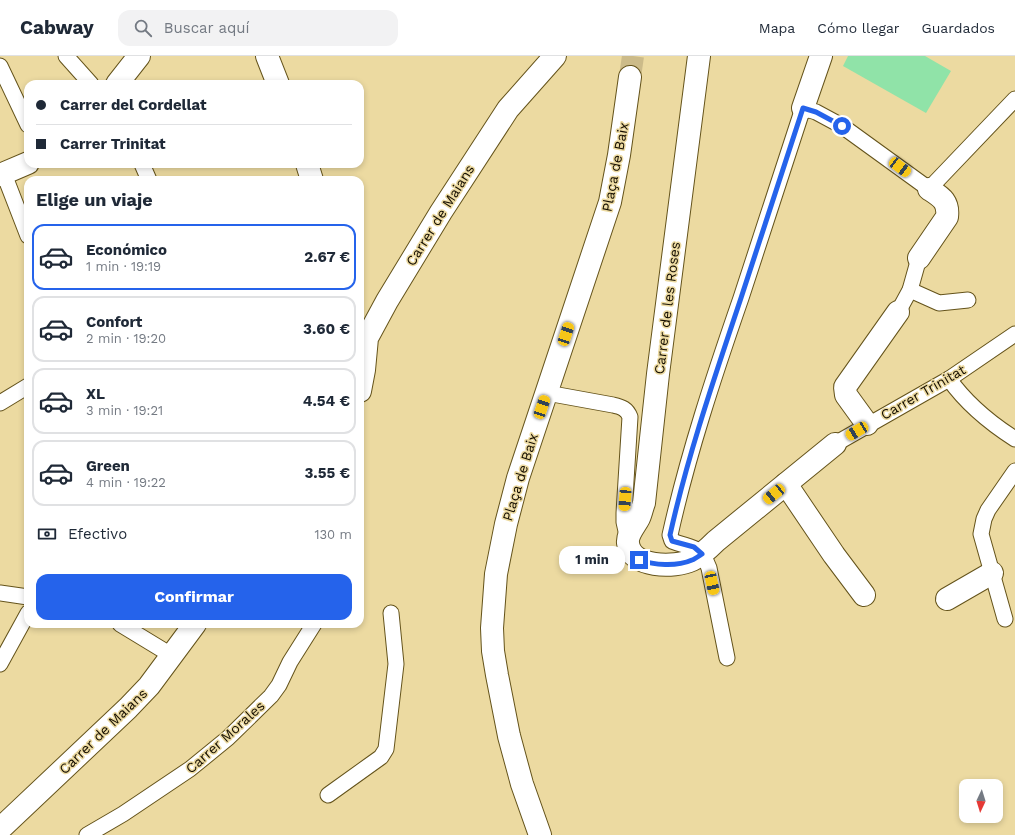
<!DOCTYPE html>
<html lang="es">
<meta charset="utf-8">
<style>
:root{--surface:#fff;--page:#f2f2f3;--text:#1f2937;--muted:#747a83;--line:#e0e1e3;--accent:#2563eb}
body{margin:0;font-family:"Work Sans",sans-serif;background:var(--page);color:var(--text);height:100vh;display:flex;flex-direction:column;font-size:15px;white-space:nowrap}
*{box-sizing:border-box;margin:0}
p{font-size:13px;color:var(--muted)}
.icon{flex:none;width:22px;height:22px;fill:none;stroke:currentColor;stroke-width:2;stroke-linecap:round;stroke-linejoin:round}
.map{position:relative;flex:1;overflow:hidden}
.drawer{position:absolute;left:24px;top:120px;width:340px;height:452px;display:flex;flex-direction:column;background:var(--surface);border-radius:12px;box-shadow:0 2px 6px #0003}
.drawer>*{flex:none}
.top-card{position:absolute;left:24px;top:24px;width:340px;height:88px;border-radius:12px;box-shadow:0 2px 6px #0003;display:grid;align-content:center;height:88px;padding:0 12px;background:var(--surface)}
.needle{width:26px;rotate:184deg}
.tools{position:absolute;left:959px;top:723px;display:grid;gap:8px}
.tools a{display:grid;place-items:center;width:44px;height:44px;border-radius:8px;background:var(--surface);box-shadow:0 2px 6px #0003;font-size:20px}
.end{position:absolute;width:18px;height:18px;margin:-9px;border:5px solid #2563eb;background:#fff;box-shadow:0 0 0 2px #fff}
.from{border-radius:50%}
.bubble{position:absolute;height:28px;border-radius:12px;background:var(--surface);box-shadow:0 2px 6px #0003;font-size:13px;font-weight:700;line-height:28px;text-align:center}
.car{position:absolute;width:12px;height:24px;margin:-12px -6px;border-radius:5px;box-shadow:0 0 3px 1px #0007;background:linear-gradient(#f5c518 24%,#345 0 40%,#f5c518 0 76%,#345 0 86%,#f5c518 0)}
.top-card b{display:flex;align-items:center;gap:14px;height:38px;font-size:15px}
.top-card b+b{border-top:1px solid var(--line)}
.top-card i{width:10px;height:10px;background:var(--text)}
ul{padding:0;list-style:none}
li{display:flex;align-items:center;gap:12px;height:66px;margin:0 8px 6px;padding:0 4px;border:2px solid var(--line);border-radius:12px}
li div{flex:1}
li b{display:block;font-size:15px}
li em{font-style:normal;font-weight:700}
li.current{border-color:var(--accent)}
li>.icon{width:36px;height:36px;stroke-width:1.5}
h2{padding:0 12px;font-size:18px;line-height:48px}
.pay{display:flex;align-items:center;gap:10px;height:44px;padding:0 12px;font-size:15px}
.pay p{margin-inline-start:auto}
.action{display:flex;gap:8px;margin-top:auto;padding:8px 12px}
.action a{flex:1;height:46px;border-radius:12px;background:var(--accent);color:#fff;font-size:16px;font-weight:700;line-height:46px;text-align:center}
header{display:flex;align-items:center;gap:24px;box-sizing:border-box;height:56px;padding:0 20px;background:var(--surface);border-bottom:1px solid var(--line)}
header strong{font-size:19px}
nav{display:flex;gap:22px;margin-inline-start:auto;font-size:14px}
.search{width:280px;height:36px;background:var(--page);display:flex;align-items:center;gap:10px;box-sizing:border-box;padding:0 14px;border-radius:12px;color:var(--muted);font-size:15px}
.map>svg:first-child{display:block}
</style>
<header>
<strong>Cabway</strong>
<div class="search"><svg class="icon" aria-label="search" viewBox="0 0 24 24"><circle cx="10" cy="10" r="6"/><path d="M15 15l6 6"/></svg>Buscar aquí</div>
<nav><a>Mapa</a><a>Cómo llegar</a><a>Guardados</a></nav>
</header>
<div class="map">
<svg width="1015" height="779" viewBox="0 0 1015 779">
<rect width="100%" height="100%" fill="#ecdaa1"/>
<path fill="#90e3a8" d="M848 0H925L951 15 926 57 843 10Z"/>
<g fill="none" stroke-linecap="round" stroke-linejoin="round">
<path stroke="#ccbb89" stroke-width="22" stroke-dasharray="22 11" stroke-linecap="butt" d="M630 21 633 0"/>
<g stroke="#64531b" stroke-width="17">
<g id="lane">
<path d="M66 0 91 28"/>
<path d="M0 10 28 69"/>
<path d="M142 108 149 124"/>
<path d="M4 118 28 180"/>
<path d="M910 234 939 247 968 244"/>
<path d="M898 256 910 234 919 202"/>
<path d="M949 323C966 347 990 367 1015 383"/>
<path d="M547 337 613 349C622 351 627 353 630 361L624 457V466L628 484"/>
<path d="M0 347 28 330"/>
<path d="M835 388 949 323 1015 278"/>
<path d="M0 537 28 541"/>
<path d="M1005 563 981 478 984 463 988 454 1015 415"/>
<path d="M120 568 171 599"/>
<path d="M727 602 709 512C700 488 692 493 672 485L670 479C688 398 714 320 741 242 762 179 782 115 803 52L816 56 842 70 929 133 1015 43"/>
<path d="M0 608 28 557"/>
<path d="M328 739 374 706 381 701 386 693 396 608 391 557"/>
<path d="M87 779 123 758 190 713 228 682 271 640 279 629 290 606 314 568"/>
</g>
</g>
<g stroke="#64531b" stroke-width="24">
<g id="street">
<path d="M267 0 278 28"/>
<path d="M699 0 658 318 644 447C642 452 641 458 639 462 635 470 627 478 628 487 630 512 675 512 692 504 701 500 709 492 716 485L835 388"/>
<path d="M117 28 139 0"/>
<path d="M803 52 821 0"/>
<path d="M307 108 312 124"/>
<path d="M0 119 28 107"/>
<path d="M919 202 947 161C949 145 941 141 929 133"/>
<path d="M360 335 364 314 367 282 387 245 441 156 508 53 555 0"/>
<path d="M867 368 846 339 845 331 898 256"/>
<path d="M786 428 834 499 864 539"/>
<path d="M947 543 992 517"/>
<path d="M0 773 128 652 149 630 195 568"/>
<path d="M540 779 522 728 509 680 497 619 493 595 492 572 496 518 506 468 518 422 610 146 619 99 630 21"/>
</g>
</g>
<use href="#lane" stroke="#fff" stroke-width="15"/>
<use href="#street" stroke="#fff" stroke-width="22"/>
</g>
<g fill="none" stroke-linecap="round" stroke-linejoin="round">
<path stroke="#2563eb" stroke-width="5" d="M639 504C654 509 676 511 692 504 695 503 699 500 702 498L694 491 672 485 670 479C688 398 715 320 741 242 762 179 782 115 803 52L816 56 842 70"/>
</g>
<g text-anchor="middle" stroke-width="3" stroke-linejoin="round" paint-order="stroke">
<g font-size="14" fill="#150e00" stroke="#ecdaa1">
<text transform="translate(615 111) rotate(-79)" y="5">Plaça de Baix</text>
<text transform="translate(440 159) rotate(-58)" y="5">Carrer de Maians</text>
<text transform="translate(667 252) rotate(-83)" y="5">Carrer de les Roses</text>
<text transform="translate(923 336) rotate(-30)" y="5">Carrer Trinitat</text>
<text transform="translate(520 421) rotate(-73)" y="5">Plaça de Baix</text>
<text transform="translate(103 675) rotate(-44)" y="5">Carrer de Maians</text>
<text transform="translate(225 681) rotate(-42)" y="5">Carrer Morales</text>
</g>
</g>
</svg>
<div class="tools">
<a><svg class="needle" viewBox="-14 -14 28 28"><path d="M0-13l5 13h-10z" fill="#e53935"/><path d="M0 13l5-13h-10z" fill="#747a83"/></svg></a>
</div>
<i class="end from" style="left:842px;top:70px"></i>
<i class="end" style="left:639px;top:504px"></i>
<div class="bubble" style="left:559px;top:490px;width:66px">1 min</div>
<i class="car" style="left:900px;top:111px;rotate:127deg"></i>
<i class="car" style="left:566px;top:278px;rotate:18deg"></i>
<i class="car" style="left:542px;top:351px;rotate:19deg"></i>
<i class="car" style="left:857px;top:375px;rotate:239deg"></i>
<i class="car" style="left:774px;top:438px;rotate:231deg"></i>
<i class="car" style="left:625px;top:443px;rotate:184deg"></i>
<i class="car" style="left:712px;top:527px;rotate:168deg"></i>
<div class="top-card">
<b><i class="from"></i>Carrer del Cordellat</b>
<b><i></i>Carrer Trinitat</b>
</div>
<section class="drawer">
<h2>Elige un viaje</h2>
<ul>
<li class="current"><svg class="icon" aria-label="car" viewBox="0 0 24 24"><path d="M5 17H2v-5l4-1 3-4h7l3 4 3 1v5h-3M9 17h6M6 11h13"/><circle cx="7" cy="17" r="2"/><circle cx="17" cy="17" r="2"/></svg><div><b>Económico</b><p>1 min · 19:19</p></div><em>2.67 €</em></li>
<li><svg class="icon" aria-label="car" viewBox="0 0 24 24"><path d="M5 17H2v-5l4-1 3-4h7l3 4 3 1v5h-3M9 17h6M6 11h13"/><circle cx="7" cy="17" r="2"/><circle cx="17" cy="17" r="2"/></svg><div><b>Confort</b><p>2 min · 19:20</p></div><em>3.60 €</em></li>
<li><svg class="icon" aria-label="car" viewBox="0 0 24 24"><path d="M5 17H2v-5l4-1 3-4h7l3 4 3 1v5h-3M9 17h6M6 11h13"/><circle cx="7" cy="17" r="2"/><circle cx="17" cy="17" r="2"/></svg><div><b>XL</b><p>3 min · 19:21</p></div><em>4.54 €</em></li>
<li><svg class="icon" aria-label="car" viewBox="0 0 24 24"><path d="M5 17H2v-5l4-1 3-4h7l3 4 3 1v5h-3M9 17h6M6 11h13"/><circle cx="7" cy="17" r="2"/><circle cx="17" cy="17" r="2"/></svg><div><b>Green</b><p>4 min · 19:22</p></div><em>3.55 €</em></li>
</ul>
<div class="pay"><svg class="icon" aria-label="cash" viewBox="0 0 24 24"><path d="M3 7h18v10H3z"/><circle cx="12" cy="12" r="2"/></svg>Efectivo<p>130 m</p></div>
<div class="action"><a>Confirmar</a></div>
</section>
</div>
